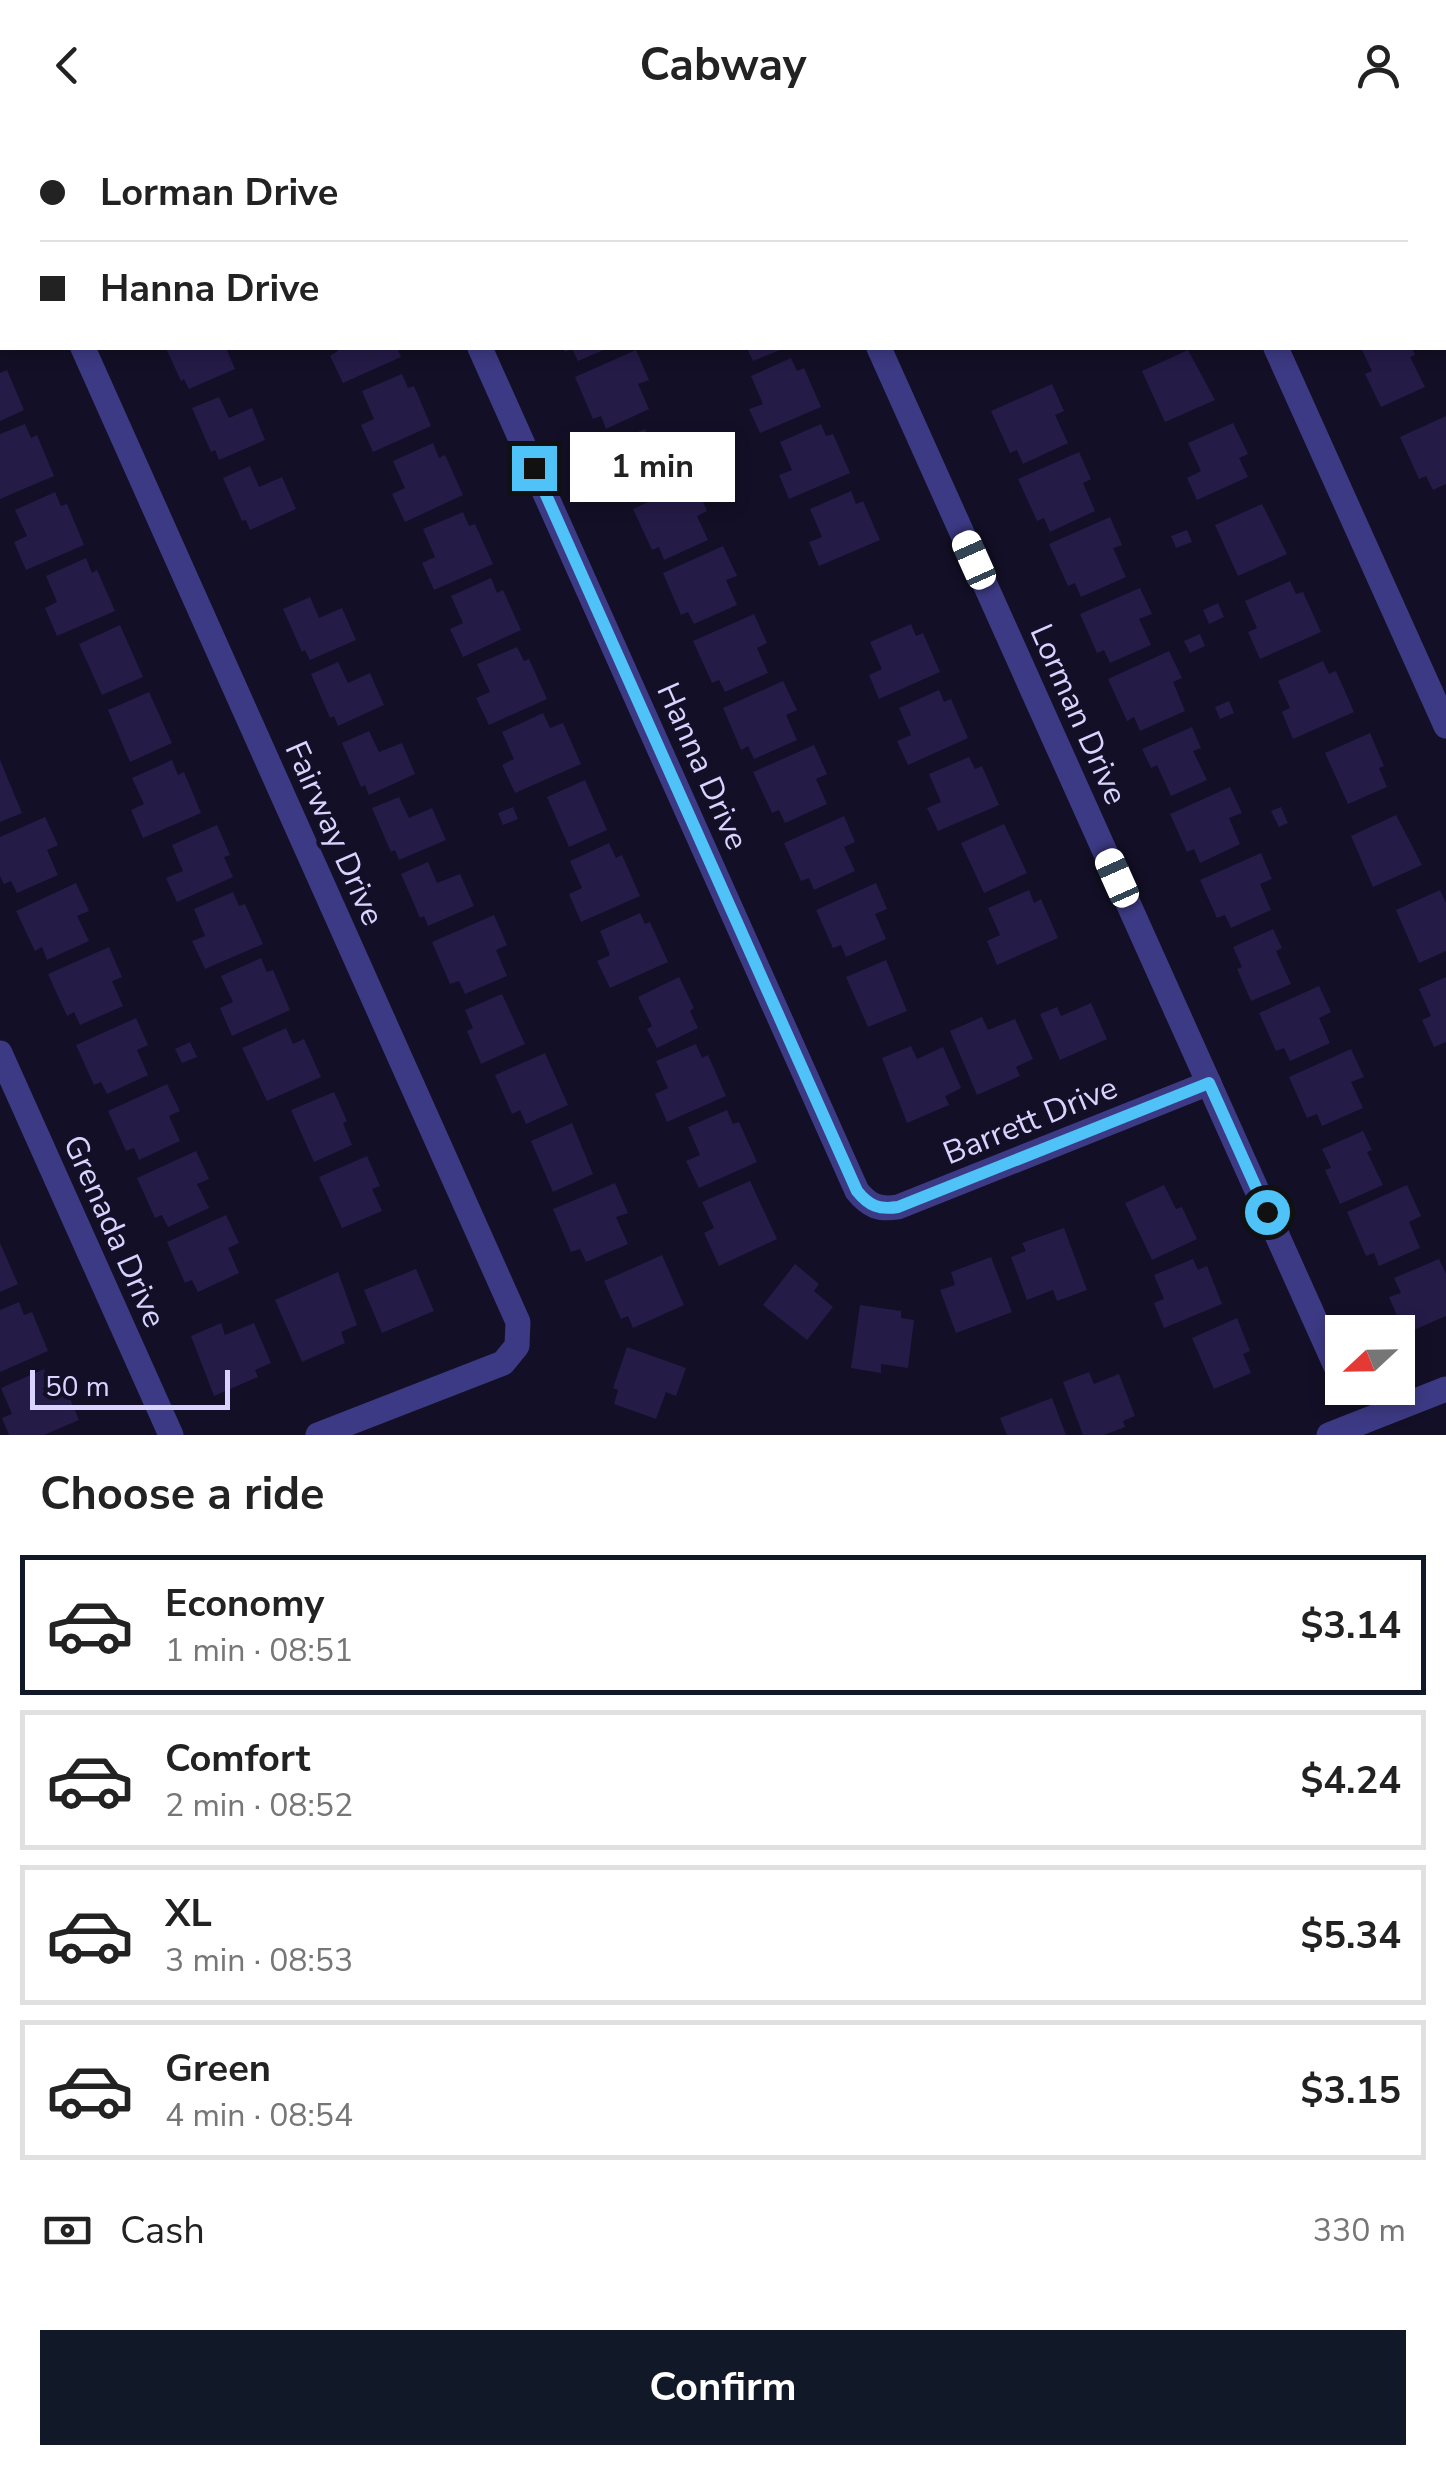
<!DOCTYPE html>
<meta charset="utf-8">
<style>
:root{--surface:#fff;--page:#f2f2f2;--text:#222;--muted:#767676;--line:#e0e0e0;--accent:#111827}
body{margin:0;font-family:"Nunito Sans",sans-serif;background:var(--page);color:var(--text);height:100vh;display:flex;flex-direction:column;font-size:38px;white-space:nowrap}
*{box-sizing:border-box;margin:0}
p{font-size:32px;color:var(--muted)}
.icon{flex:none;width:55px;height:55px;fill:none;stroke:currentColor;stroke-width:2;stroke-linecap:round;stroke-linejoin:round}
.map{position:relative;height:1305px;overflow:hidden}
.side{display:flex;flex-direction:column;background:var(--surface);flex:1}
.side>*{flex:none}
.hud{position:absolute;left:0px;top:0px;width:1448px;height:220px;box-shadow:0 5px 15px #0003;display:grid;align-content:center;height:220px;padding:0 40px;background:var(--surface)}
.needle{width:65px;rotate:248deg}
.fabs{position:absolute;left:1325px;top:1185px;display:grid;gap:20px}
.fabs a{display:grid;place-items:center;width:90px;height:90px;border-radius:0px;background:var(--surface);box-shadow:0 5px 15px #0003;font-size:50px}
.scale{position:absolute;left:30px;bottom:25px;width:200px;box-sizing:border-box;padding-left:10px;border:5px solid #d9d4ff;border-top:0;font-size:28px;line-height:35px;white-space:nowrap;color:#d9d4ff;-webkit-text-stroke:8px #130f26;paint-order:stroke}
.end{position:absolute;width:45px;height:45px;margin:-22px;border:12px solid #4fc3f7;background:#111;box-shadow:0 0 0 5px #111}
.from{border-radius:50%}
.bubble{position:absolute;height:70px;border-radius:0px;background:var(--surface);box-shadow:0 5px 15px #0003;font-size:32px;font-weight:700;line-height:70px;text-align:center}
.car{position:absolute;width:30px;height:60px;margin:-30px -15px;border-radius:12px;box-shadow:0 0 8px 2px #0007;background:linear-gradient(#fff 24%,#345 0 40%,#fff 0 76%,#345 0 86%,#fff 0)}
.hud b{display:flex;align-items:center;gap:35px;height:95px;font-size:38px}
.hud b+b{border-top:2px solid var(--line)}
.hud i{width:25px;height:25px;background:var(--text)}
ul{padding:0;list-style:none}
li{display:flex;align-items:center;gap:30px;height:140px;margin:0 20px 15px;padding:0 20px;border:5px solid var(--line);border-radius:0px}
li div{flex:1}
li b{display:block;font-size:38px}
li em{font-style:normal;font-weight:700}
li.on{border-color:var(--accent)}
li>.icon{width:90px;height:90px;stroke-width:1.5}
h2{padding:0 40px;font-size:45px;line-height:120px}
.pay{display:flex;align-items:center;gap:25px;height:110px;padding:0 40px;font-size:38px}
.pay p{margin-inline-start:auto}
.button{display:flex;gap:20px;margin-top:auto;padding:20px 40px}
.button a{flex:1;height:115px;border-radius:0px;background:var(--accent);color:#fff;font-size:40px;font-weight:700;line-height:115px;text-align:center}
header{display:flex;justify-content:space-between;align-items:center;height:130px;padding:0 40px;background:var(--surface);font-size:45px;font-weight:700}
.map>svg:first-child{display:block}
</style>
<header><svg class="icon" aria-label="back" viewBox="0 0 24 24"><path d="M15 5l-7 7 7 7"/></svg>Cabway<svg class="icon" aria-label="person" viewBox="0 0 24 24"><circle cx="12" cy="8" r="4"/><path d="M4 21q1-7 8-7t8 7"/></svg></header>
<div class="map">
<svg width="1446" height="1305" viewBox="0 0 1446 1305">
<rect width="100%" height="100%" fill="#130f26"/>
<g fill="#241b47">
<path d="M166 218H226L235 239 189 259 184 249 181 251Z"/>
<path d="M342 218H397L401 227 343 253 330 226Z"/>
<path d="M563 218H608L578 231 572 219 565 222Z"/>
<path d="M747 218H785L753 231Z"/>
<path d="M1361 218H1412L1415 225 1410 227 1425 257 1381 277 1365 244 1372 241Z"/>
<path d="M636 220 649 250 638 254 649 279 606 299 601 286 593 289 575 247Z"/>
<path d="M1188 220 1215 270 1165 292 1142 241Z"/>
<path d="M791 228 797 241 804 238 821 277 760 303 749 279 763 274 751 246Z"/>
<path d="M7 240 24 280 0 291V243Z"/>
<path d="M402 244 408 258 414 256 431 296 373 322 361 295 374 289 362 261Z"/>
<path d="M1052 254 1064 281 1055 285 1068 313 1023 334 1017 320 1010 323 991 281Z"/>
<path d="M219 267 229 288 252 278 265 310 219 330 215 320 211 322 192 278Z"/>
<path d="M1446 286V354L1433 360 1426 346 1419 349 1400 307Z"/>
<path d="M1233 293 1248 324 1239 328 1248 347 1197 370 1187 348 1201 341 1188 313Z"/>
<path d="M25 294 31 308 37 305 54 346 0 369V304Z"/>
<path d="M821 294 826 306 833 304 850 343 789 369 779 345 792 340 780 312Z"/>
<path d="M645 299 667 350 625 368 612 337 619 334 610 314Z"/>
<path d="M433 313 439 328 445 325 463 365 405 392 392 364 405 358 393 331Z"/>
<path d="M1079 322 1091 349 1083 353 1095 381 1050 402 1044 388 1037 391 1018 349Z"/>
<path d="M250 336 259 357 282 347 296 379 250 400 246 390 242 391 223 348Z"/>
<path d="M694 351 707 381 697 386 708 410 664 430 659 417 652 420 633 379Z"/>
<path d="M851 361 856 374 863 371 880 410 819 436 809 412 822 407 810 379Z"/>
<path d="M55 362 61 376 67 374 84 415 26 440 14 412 27 406 15 380Z"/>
<path d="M1262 374 1287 424 1238 446 1215 395Z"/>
<path d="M463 382 469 396 475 394 493 434 434 460 422 433 435 427 423 399Z"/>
<path d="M1110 387 1122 415 1113 418 1126 447 1081 467 1075 453 1068 456 1049 414Z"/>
<path d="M1187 400 1192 412 1176 418 1171 406Z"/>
<path d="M723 416 737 446 726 450 737 475 694 494 688 482 681 485 663 443Z"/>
<path d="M86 428 92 443 97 440 115 481 57 506 45 478 57 472 46 446Z"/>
<path d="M491 448 497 463 503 460 521 500 463 527 450 499 463 493 451 466Z"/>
<path d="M1290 451 1296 464 1303 462 1321 502 1260 529 1248 502 1257 498 1245 471Z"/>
<path d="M1140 458 1152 484 1139 489 1151 515 1110 533 1104 520 1097 523 1080 484Z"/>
<path d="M310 467 319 488 342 478 356 510 310 530 305 520 302 522 283 479Z"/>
<path d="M1218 473 1224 487 1209 494 1203 480Z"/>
<path d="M754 484 767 513 757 518 768 543 725 562 719 550 712 553 693 511Z"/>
<path d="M911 494 916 506 923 503 940 542 879 569 869 545 882 539 870 512Z"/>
<path d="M120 495 143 547 102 565 79 514Z"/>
<path d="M1200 504 1205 516 1190 523 1184 511Z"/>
<path d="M517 517 524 531 529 529 547 569 489 595 476 568 490 562 477 534Z"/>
<path d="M1169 521 1182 548 1173 552 1185 581 1140 601 1134 587 1127 591 1108 549Z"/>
<path d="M1323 531 1329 544 1336 541 1354 582 1293 609 1282 582 1290 578 1278 551Z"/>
<path d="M338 532 348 553 370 543 384 575 338 596 334 586 330 588 311 544Z"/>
<path d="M783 551 797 580 786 585 797 610 754 629 748 616 741 620 723 578Z"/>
<path d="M939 560 944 572 951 569 968 608 908 635 897 611 911 605 899 578Z"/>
<path d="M149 562 172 613 130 632 108 580Z"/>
<path d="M1229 571 1234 583 1220 589 1215 577Z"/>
<path d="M543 583 550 598 563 593 581 634 515 663 502 635 514 629 502 602Z"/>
<path d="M1192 597 1201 618 1193 621 1207 650 1171 666 1157 635 1151 638 1142 619Z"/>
<path d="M369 601 379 622 402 613 415 644 369 665 365 655 361 657 342 613Z"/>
<path d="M1370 603 1384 636 1379 638 1387 657 1348 674 1325 623Z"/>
<path d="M814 615 827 644 816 649 827 674 785 693 779 680 772 683 753 642Z"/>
<path d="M969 627 975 639 982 636 999 675 938 701 927 678 941 672 929 644Z"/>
<path d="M0 630 22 683 0 692Z"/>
<path d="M172 630 178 645 184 642 201 683 143 708 131 680 144 674 132 648Z"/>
<path d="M585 650 607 700 569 717 547 667Z"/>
<path d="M1230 657 1242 683 1229 688 1240 714 1200 733 1194 719 1187 722 1170 684Z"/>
<path d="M399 667 409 688 432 678 446 710 399 730 395 720 391 722 372 678Z"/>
<path d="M513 677 518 689 503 695 498 683Z"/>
<path d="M1281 677 1288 693 1279 697 1271 681Z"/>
<path d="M1396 685 1422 735 1373 757 1351 706Z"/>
<path d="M844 686 855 712 844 717 855 741 814 760 809 748 801 751 784 713Z"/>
<path d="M45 687 58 715 47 720 58 745 17 763 11 751 4 754 0 746V707Z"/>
<path d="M1004 694 1027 743 984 763 961 713Z"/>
<path d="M217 695 230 725 224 727 233 747 177 772 166 748 183 741 172 715Z"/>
<path d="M609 713 616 728 622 725 640 766 581 792 569 764 582 758 570 731Z"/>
<path d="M1261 723 1272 749 1260 754 1271 780 1231 798 1225 785 1217 788 1200 750Z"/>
<path d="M428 732 437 753 460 744 474 776 428 796 424 786 420 788 401 744Z"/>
<path d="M76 753 89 781 77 786 89 811 47 830 42 817 35 821 16 781Z"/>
<path d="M876 753 887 779 875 784 886 809 846 827 841 815 833 818 816 780Z"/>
<path d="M1029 760 1034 773 1041 769 1058 808 997 835 987 811 1000 805 988 778Z"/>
<path d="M1440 760 1446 773V821L1419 833 1396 780Z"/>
<path d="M233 762 239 776 245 774 263 814 205 839 192 811 205 806 194 779Z"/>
<path d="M640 783 645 794 650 792 668 832 610 858 597 831 610 825 600 801Z"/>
<path d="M494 785 507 815 496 820 507 846 465 864 459 851 450 854 432 812Z"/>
<path d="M1273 799 1282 818 1276 821 1291 854 1251 871 1237 839 1242 837 1233 817Z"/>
<path d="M109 817 122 847 112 851 123 876 80 895 74 882 67 886 48 844Z"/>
<path d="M261 828 267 842 273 840 290 880 232 906 220 878 233 872 221 846Z"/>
<path d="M886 830 907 881 868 897 846 847Z"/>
<path d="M679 847 694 878 690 881 698 898 657 918 647 899 652 896 638 867Z"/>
<path d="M1446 847V912L1434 917 1422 890 1431 886 1419 859Z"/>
<path d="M1319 856 1331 882 1319 888 1330 913 1290 931 1284 918 1276 921 1259 883Z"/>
<path d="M502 864 525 914 481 934 467 901 473 898 465 880Z"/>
<path d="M1091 873 1107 909 1060 930 1040 884 1057 877 1061 886Z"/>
<path d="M982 887 988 900 1015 889 1033 929 1016 937 1020 946 977 965 950 901Z"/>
<path d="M136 888 148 915 137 920 148 945 107 964 101 952 94 955 76 915Z"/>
<path d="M286 898 293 914 304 909 321 947 267 971 242 918Z"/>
<path d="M190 912 197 927 182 933 175 919Z"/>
<path d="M696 914 702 928 708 925 726 966 667 992 655 964 668 958 656 931Z"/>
<path d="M911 916 917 929 943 917 961 958 945 966 949 975 907 993 882 928Z"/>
<path d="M1351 919 1364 947 1351 952 1363 978 1322 996 1317 984 1307 988 1289 947Z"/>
<path d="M545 923 568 975 526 994 520 980 512 984 495 945Z"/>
<path d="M167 954 180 981 169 986 180 1011 139 1030 134 1018 126 1021 108 981Z"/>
<path d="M334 962 347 991 343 993 352 1015 314 1032 291 980Z"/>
<path d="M727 980 733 994 739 992 757 1032 699 1058 686 1031 700 1025 688 997Z"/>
<path d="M572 993 593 1044 553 1062 531 1011Z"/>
<path d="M1363 1001 1372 1020 1367 1022 1383 1055 1340 1074 1325 1040 1331 1038 1322 1019Z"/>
<path d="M196 1021 209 1049 197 1054 209 1078 168 1097 162 1085 155 1088 137 1048Z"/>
<path d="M367 1026 380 1056 372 1059 382 1081 342 1098 319 1047Z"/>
<path d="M750 1051 777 1109 719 1136 704 1103 714 1098 702 1072Z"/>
<path d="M615 1053 628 1083 616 1087 628 1114 586 1132 580 1119 571 1122 553 1079Z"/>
<path d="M1164 1055 1176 1079 1182 1077 1197 1109 1152 1130 1125 1073Z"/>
<path d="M1407 1055 1421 1086 1409 1092 1420 1118 1379 1136 1374 1123 1366 1126 1347 1082Z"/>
<path d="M226 1085 239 1113 228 1118 239 1143 198 1162 192 1150 185 1153 167 1112Z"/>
<path d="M1064 1098 1087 1160 1057 1171 1053 1160 1027 1170 1011 1127 1026 1121 1022 1113Z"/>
<path d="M0 1113 18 1154 0 1162Z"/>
<path d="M662 1125 684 1175 633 1198 628 1186 621 1189 604 1151Z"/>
<path d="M991 1127 1012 1182 956 1203 940 1160 955 1155 951 1142Z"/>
<path d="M1193 1129 1198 1140 1207 1136 1222 1174 1164 1198 1154 1173 1164 1169 1154 1145Z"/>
<path d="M1439 1129 1446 1144V1186L1405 1204 1389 1167 1401 1163 1394 1148Z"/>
<path d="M795 1134 819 1154 814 1161 833 1177 807 1210 763 1175Z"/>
<path d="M416 1139 434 1181 382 1203 364 1160Z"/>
<path d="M338 1142 357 1195 341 1202 345 1213 302 1232 275 1170Z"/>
<path d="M19 1172 24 1185 32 1182 48 1221 0 1242V1180Z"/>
<path d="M860 1175 901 1181V1188L914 1190 908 1238 881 1234V1243L851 1238Z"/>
<path d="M1237 1188 1250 1221 1243 1224 1251 1243 1214 1259 1192 1208Z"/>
<path d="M221 1193 225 1205 254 1193 271 1233 255 1240 258 1247 214 1266 191 1206Z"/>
<path d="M627 1217 686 1238 676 1266 666 1262 656 1289 614 1274 618 1260 613 1258Z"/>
<path d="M44 1239 50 1252 61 1248 79 1290 44 1305H9L2 1288 12 1284 1 1258Z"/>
<path d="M1089 1242 1094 1254 1119 1244 1135 1286 1123 1291 1125 1297 1104 1305H1083L1063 1252Z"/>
<path d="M1052 1268 1066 1305H1007L1000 1288Z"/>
</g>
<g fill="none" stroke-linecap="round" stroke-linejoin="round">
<g stroke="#3d3a85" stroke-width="25">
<path d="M383 0 384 2"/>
<path d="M781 0 782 2"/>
<path d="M1179 0 1181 2"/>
<path d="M106 2 110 0"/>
<path d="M0 32 2 37"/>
<path d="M83 218 518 1192 517 1216 503 1233 318 1305"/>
<path d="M480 218 857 1061C869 1076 879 1080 898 1077L1209 953"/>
<path d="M879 218 1342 1250"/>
<path d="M1276 218 1446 596"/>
<path d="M0 923 171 1305"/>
<path d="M1329 1305 1446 1259"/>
</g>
</g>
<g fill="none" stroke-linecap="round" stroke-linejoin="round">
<path stroke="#4fc3f7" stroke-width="12" d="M534 338 857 1061C869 1076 879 1080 898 1077L1209 953 1267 1082"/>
</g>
<g text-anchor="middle" stroke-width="9" stroke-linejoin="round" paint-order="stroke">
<g font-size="32" fill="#d9d4ff" stroke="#130f26">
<text transform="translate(1079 584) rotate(66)" y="11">Lorman Drive</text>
<text transform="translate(703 636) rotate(66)" y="11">Hanna Drive</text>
<text transform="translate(335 703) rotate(66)" y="11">Fairway Drive</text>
<text transform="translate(1030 990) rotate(-22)" y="11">Barrett Drive</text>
<text transform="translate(115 1101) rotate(66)" y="11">Grenada Drive</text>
</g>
</g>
</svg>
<div class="fabs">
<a><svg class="needle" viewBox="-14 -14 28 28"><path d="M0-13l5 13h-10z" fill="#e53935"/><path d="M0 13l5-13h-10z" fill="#767676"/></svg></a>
</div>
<div class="scale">50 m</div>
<i class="end from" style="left:1267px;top:1082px"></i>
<i class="end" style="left:534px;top:338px"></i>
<div class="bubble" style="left:570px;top:302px;width:165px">1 min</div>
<i class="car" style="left:974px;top:430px;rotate:336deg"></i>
<i class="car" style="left:1117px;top:748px;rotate:336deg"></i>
<div class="hud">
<b><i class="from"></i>Lorman Drive</b>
<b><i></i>Hanna Drive</b>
</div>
</div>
<section class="side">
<h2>Choose a ride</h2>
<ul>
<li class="on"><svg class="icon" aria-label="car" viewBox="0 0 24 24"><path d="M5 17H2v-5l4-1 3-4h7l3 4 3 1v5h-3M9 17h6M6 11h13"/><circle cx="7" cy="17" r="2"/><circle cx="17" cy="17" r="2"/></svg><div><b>Economy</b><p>1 min · 08:51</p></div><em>$3.14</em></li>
<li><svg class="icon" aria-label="car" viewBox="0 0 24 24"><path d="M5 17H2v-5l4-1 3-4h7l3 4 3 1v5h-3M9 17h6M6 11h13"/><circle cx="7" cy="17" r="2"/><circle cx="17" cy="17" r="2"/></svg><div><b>Comfort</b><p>2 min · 08:52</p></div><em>$4.24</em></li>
<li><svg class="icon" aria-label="car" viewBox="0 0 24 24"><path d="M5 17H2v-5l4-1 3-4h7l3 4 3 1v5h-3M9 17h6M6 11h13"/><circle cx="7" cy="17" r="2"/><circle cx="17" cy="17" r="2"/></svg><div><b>XL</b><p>3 min · 08:53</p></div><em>$5.34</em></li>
<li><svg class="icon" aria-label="car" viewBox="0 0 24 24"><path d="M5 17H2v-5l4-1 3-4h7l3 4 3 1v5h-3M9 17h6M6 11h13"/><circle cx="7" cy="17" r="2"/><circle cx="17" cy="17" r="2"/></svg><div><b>Green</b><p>4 min · 08:54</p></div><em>$3.15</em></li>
</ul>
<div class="pay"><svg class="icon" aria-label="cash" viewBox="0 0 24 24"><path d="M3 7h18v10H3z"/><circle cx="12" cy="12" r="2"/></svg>Cash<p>330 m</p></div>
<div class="button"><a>Confirm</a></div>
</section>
